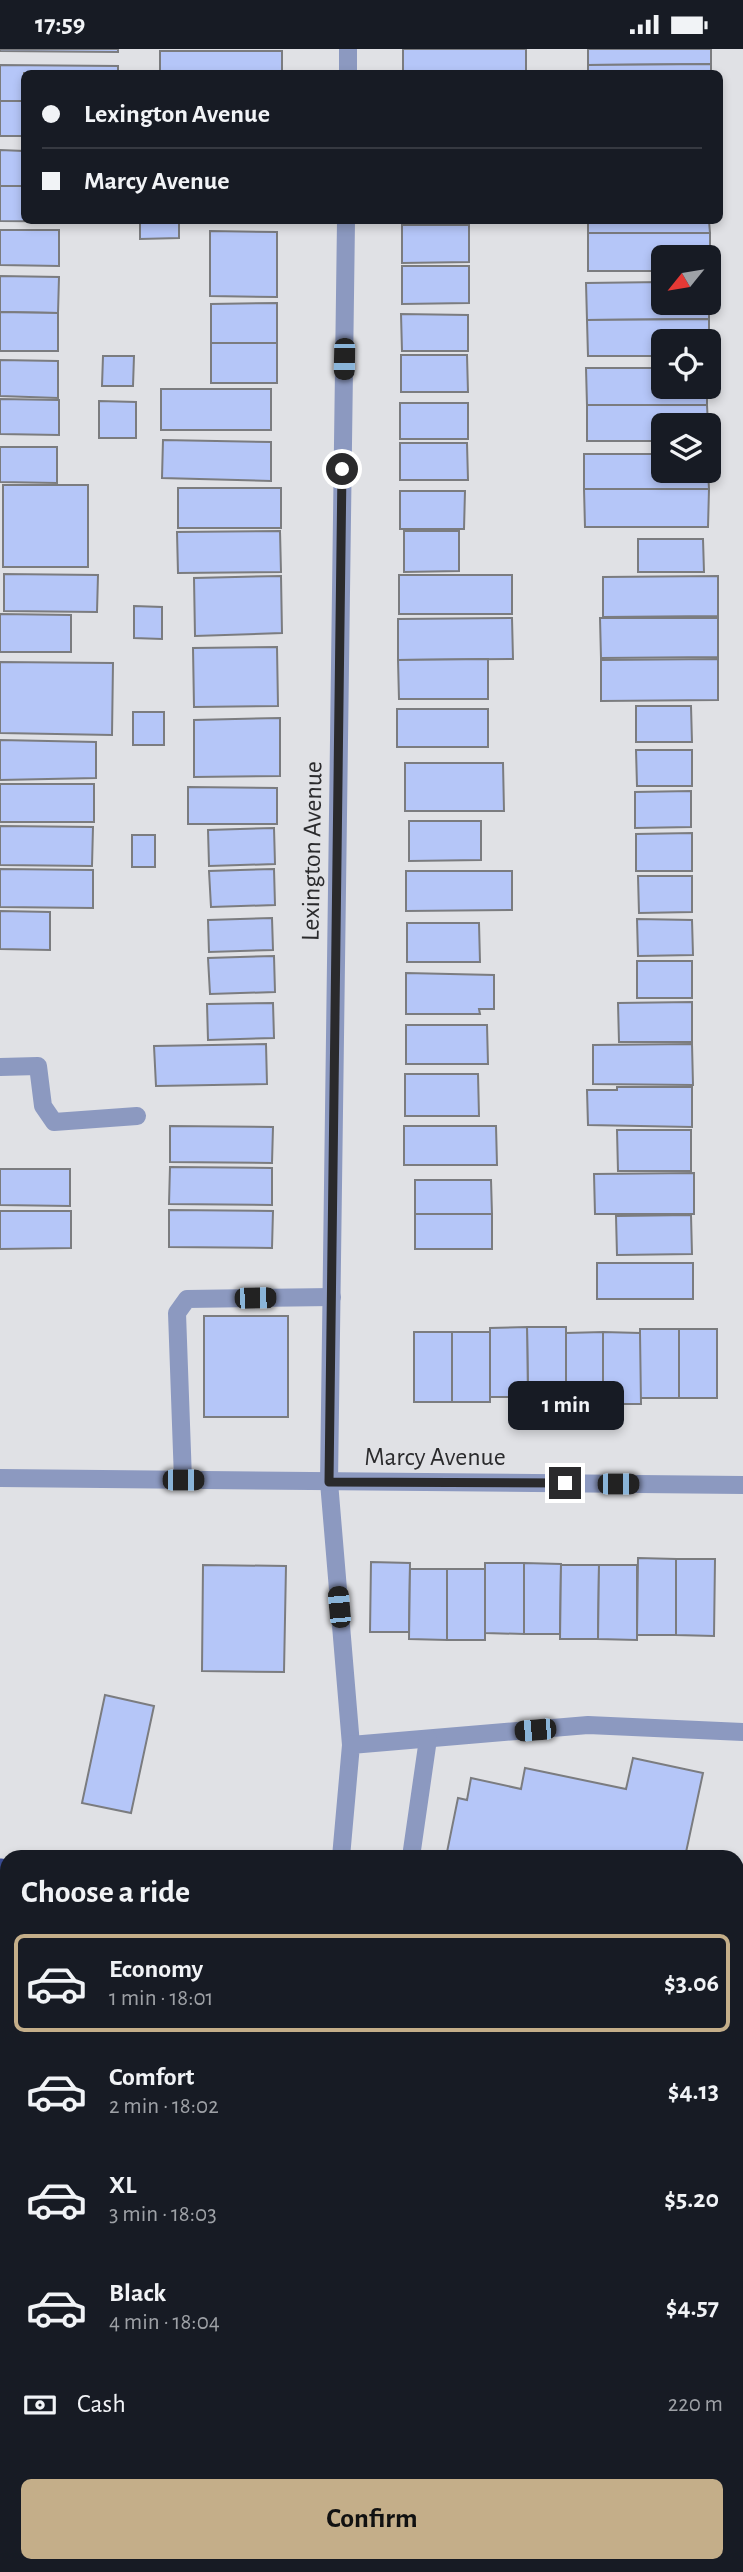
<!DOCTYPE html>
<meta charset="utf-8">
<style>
:root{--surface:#171b24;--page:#242831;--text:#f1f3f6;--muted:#9ea1a6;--line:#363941;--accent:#c4ae89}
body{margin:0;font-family:"Alegreya Sans",sans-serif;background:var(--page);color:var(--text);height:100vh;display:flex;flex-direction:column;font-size:26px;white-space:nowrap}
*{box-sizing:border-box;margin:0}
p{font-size:23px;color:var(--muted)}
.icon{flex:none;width:38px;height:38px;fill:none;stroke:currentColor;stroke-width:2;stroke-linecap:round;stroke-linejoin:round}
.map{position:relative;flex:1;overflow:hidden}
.sheet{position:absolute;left:0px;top:1801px;width:744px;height:723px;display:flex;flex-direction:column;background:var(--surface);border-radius:21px 21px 0 0;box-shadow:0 4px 10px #0003}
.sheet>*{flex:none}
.guide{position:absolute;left:21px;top:21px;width:702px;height:154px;border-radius:10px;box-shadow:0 4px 10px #0003;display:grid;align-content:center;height:154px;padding:0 21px;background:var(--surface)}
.needle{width:46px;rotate:240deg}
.fabs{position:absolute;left:651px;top:196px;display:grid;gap:14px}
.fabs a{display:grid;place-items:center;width:70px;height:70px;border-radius:10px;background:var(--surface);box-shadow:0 4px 10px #0003;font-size:35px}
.end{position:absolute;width:32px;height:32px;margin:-16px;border:9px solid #2a2a2c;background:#fff;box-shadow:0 0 0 4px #fff}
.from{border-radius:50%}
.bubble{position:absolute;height:49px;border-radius:10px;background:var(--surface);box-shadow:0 4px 10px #0003;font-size:23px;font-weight:600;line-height:49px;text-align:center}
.car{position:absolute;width:21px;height:42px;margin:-21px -10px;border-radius:9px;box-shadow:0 0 5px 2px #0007;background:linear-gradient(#222 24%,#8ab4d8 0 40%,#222 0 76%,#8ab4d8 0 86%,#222 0)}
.guide b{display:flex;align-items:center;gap:24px;height:66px;font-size:26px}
.guide b+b{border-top:2px solid var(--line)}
.guide i{width:18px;height:18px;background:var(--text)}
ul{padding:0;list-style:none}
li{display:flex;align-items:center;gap:21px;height:98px;margin:0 14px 10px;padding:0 7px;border:4px solid transparent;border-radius:10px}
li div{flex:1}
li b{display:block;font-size:26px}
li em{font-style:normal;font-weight:600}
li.active{border-color:var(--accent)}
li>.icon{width:63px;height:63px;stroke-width:1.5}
h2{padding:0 21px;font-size:32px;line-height:84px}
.pay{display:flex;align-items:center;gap:18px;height:77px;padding:0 21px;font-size:26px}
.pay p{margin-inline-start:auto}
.primary-button{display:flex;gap:14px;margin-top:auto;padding:14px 21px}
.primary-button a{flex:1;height:80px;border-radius:10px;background:var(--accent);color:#111;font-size:28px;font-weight:600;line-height:80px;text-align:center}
.status{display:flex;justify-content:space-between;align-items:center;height:49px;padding:0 35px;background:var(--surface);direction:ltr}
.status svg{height:19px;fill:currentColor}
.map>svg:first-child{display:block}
</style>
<div class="status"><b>17:59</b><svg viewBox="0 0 49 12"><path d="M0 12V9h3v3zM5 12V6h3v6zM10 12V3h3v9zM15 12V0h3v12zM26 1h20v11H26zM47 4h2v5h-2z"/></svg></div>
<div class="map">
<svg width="743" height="2523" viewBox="0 0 743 2523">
<rect width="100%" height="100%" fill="#e0e1e5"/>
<path fill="#d1d5df" d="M7 2308V2516L658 2517 657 2523H0V2325Z"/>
<g fill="#b5c6f8" stroke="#7b7c7f" stroke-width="2">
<path d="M0 0H118V3L0 2Z"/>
<rect x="403" y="0" width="123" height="24"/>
<path d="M588 0H711V15L588 16Z"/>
<rect x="160" y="2" width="122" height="22"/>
<path d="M711 15V24H588V16Z"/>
<path d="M0 16 118 17V24H24V52H0Z"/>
<rect x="0" y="52" width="24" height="35"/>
<path d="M0 101 24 102V137H0Z"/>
<path d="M0 137H24V172L117 173 0 172Z"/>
<path d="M140 172H179V189L140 190Z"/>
<path d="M588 172H709L710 184H588Z"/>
<path d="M402 176H469V213L402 214Z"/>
<path d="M0 181H59V217L0 216Z"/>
<path d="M210 182 277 183V248L210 247Z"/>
<path d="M588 184H710V222L709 208H663V222H588Z"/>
<path d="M402 217H469V254L402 255Z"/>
<path d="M0 227 59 228 58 264 0 263Z"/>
<path d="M663 233V254H709V233V270L587 271 586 234Z"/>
<path d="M277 254V294H211V255Z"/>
<path d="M0 263 58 264V302H0Z"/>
<path d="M401 265 468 266V302H402Z"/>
<path d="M709 270V307V292H663V307H588L587 271Z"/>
<rect x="211" y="294" width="66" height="40"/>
<path d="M401 306H467L468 343H401Z"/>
<path d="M103 307H134L133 337H102Z"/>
<path d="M0 311 58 312V349L0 347Z"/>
<path d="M586 319H663V338H707V356H587Z"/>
<rect x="161" y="340" width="110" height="41"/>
<path d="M0 350 59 351V386L0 385Z"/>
<path d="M99 352 136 353V389H99Z"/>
<rect x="400" y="354" width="68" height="36"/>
<path d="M587 356H707L708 376H663V392H587Z"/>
<path d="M163 391 271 393V432L162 429Z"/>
<path d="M400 394H467L468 431H400Z"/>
<path d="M0 398H57V434L0 433Z"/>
<path d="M584 405H663V422H708L709 440H584Z"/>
<rect x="3" y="436" width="85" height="82"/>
<rect x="178" y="439" width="103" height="40"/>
<path d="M584 440H709L708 478H585Z"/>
<path d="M400 442H465L464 480H400Z"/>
<path d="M280 482 281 523 178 524 177 483Z"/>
<path d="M404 482H459V522L404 523Z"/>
<path d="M638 490H703L704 523H638Z"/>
<path d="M4 525 98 526 97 563 4 562Z"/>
<rect x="399" y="526" width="113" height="39"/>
<path d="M281 527 282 584 195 587 194 529Z"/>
<path d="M718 527V567L603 568V528Z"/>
<path d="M134 557 162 558V590L134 589Z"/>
<path d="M0 565 71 566V603H0Z"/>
<path d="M512 569 513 610 398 611V570Z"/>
<path d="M600 569H718V608L601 609Z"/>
<path d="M277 598 278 657 194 658 193 599Z"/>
<path d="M488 610V650H399L398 611Z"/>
<path d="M718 610V651L601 652V611Z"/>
<path d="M0 613 113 614 112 686 0 684Z"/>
<path d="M636 657H691L692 693H636Z"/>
<rect x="397" y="660" width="91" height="38"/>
<rect x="133" y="663" width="31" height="33"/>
<path d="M280 669V727L194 728V671Z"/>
<path d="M0 691 96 693V729L0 731Z"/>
<path d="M636 701H692V737H637Z"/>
<path d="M405 714H503L504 762H405Z"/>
<rect x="0" y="735" width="94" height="38"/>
<path d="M188 738 277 739V775H188Z"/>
<path d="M691 742V778L635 779V743Z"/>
<path d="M409 772H481V811L409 812Z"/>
<path d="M0 777 93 778 92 817 0 816Z"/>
<path d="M274 779 275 815 209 817 208 781Z"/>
<path d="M692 784V822H636V785Z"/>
<rect x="132" y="786" width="23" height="32"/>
<path d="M0 820 93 821V859L0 858Z"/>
<path d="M274 820 275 856 211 858 209 822Z"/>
<path d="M406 822H512V861L406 862Z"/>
<path d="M638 827H692V863L639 864Z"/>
<path d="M0 862 50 863V901L0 900Z"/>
<path d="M272 869 273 901 209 903 208 871Z"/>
<path d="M637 870 692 871 693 906 638 907Z"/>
<path d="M407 874H479L480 913H407Z"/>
<path d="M274 907 275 943 210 945 208 909Z"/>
<rect x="637" y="912" width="55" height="37"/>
<path d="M406 924 494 926V960H479L480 965H406Z"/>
<path d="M692 953V993H619L618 954Z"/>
<path d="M273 954 274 989 208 991 207 955Z"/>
<path d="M406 976H487L488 1015H406Z"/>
<path d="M266 995 267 1035 156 1037 154 997Z"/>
<path d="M692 995 693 1036 593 1035V996Z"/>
<path d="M405 1025H478L479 1067H405Z"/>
<path d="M617 1038H692V1078L588 1076 587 1041H617Z"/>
<path d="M170 1077 273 1078 272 1114 170 1113Z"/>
<path d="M404 1077H496L497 1116H404Z"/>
<path d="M617 1081H691V1122H618Z"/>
<path d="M170 1118 272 1119V1156L169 1155Z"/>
<path d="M0 1120H70V1157L0 1156Z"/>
<path d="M694 1124V1165H595L594 1125Z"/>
<path d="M415 1131H491L492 1165H415Z"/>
<path d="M169 1161 273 1162 272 1199 169 1198Z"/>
<path d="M0 1162H71V1199L0 1200Z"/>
<rect x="415" y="1165" width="77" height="35"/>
<path d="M691 1166 692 1205 617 1206 616 1167Z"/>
<rect x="597" y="1214" width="96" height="36"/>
<rect x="204" y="1267" width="84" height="101"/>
<path d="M527 1278H566V1347L528 1348Z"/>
<path d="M527 1278 528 1348H490V1279Z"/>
<rect x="640" y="1280" width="39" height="69"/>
<rect x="679" y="1280" width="38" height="69"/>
<rect x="414" y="1283" width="38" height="70"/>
<rect x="452" y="1283" width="38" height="70"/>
<path d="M603 1283 640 1284 641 1355H603Z"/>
<path d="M603 1283V1355H566V1284Z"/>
<path d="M638 1509 676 1510V1586H637Z"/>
<path d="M676 1510H715L714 1587 676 1586Z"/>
<path d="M371 1513 410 1514 409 1583H370Z"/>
<path d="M485 1514H524V1585L485 1584Z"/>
<path d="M524 1514 561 1515 560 1585H524Z"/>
<path d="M203 1516 286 1517 284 1623 202 1622Z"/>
<path d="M561 1516H599L598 1590H560Z"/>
<path d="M599 1516H637V1591L598 1590Z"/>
<path d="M410 1520H447V1591L409 1590Z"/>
<rect x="447" y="1520" width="38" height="71"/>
<path d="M105 1646 154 1657 131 1764 82 1754Z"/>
<path d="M633 1709 703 1724 685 1808H450L447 1803 458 1749 467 1751 471 1729 521 1740 525 1719 626 1740Z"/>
<path d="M737 2236 743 2237V2335L737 2333Z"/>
<path d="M743 2390V2445L737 2437V2395Z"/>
<path d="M737 2479 743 2480V2523H680L681 2516H737Z"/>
</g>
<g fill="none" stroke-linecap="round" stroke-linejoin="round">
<g stroke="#8c99c0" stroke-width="18">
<path d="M0 1018 38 1017 43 1057 54 1073 137 1067"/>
<path d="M183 1431 177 1264 187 1250 332 1248"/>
<path d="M329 1433 351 1696"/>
<path d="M341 1808 351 1696 588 1676 743 1683"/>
<path d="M411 1808 428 1690"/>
<path d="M627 2523 628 2516"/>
</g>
<g stroke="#8c99c0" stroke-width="18">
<path d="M348 24V0"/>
<path d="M0 1429 743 1436"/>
<path d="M329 1433 346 172"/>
<path d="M737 1897 743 1858"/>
</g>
<g stroke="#3c4e98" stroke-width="19">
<path d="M0 1819 7 1820"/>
<path d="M0 1913 7 1914"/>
<path d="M737 1980 743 1982"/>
<path d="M737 2019H743"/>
<path d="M737 2074 743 2075"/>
<path d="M0 2166 7 2157"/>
<path d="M0 2284 7 2271"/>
</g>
</g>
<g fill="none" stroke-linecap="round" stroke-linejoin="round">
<path stroke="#2a2a2c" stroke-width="9" d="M342 420 329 1433 565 1434"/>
</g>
<g text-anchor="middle" stroke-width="5" stroke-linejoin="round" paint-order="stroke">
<g font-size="26" fill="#2a2a2c" stroke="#e0e1e5">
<text transform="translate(311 802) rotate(-89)" y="9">Lexington Avenue</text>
<text x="435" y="1416">Marcy Avenue</text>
</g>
</g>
</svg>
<div class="fabs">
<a><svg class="needle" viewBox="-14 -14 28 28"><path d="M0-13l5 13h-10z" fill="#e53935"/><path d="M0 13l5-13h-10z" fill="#9ea1a6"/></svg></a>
<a><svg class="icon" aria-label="locate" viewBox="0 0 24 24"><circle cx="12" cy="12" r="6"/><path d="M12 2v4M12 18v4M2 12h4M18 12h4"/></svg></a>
<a><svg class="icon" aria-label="layers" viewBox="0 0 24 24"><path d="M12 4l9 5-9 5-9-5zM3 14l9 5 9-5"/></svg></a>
</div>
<i class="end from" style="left:342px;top:420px"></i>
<i class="end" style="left:565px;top:1434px"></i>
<div class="bubble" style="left:508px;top:1332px;width:116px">1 min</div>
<i class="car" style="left:344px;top:310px;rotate:181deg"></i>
<i class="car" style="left:255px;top:1249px;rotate:89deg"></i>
<i class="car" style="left:183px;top:1431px;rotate:90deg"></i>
<i class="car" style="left:618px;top:1435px;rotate:90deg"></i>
<i class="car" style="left:339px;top:1558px;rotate:355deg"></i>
<i class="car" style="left:535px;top:1681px;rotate:265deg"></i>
<div class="guide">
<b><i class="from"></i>Lexington Avenue</b>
<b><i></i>Marcy Avenue</b>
</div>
<section class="sheet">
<h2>Choose a ride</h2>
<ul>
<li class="active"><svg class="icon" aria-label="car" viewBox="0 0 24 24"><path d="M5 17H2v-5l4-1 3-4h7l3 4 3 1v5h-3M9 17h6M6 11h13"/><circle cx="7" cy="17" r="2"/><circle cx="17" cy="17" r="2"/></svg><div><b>Economy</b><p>1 min · 18:01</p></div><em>$3.06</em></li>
<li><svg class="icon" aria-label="car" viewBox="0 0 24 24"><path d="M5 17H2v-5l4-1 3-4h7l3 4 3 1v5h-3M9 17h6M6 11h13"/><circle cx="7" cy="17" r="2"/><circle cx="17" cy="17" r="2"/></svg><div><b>Comfort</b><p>2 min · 18:02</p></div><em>$4.13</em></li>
<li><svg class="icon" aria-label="car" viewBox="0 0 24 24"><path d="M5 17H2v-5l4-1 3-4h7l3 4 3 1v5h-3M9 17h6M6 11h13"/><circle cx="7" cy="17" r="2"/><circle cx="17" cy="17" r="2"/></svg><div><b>XL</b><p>3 min · 18:03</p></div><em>$5.20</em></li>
<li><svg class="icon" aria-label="car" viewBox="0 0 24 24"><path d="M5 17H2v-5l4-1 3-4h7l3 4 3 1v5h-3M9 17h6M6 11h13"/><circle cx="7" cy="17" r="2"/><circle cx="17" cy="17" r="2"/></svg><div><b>Black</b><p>4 min · 18:04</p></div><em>$4.57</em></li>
</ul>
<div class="pay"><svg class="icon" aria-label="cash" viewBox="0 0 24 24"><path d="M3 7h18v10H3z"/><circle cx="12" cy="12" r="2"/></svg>Cash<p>220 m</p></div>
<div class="primary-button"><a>Confirm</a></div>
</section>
</div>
